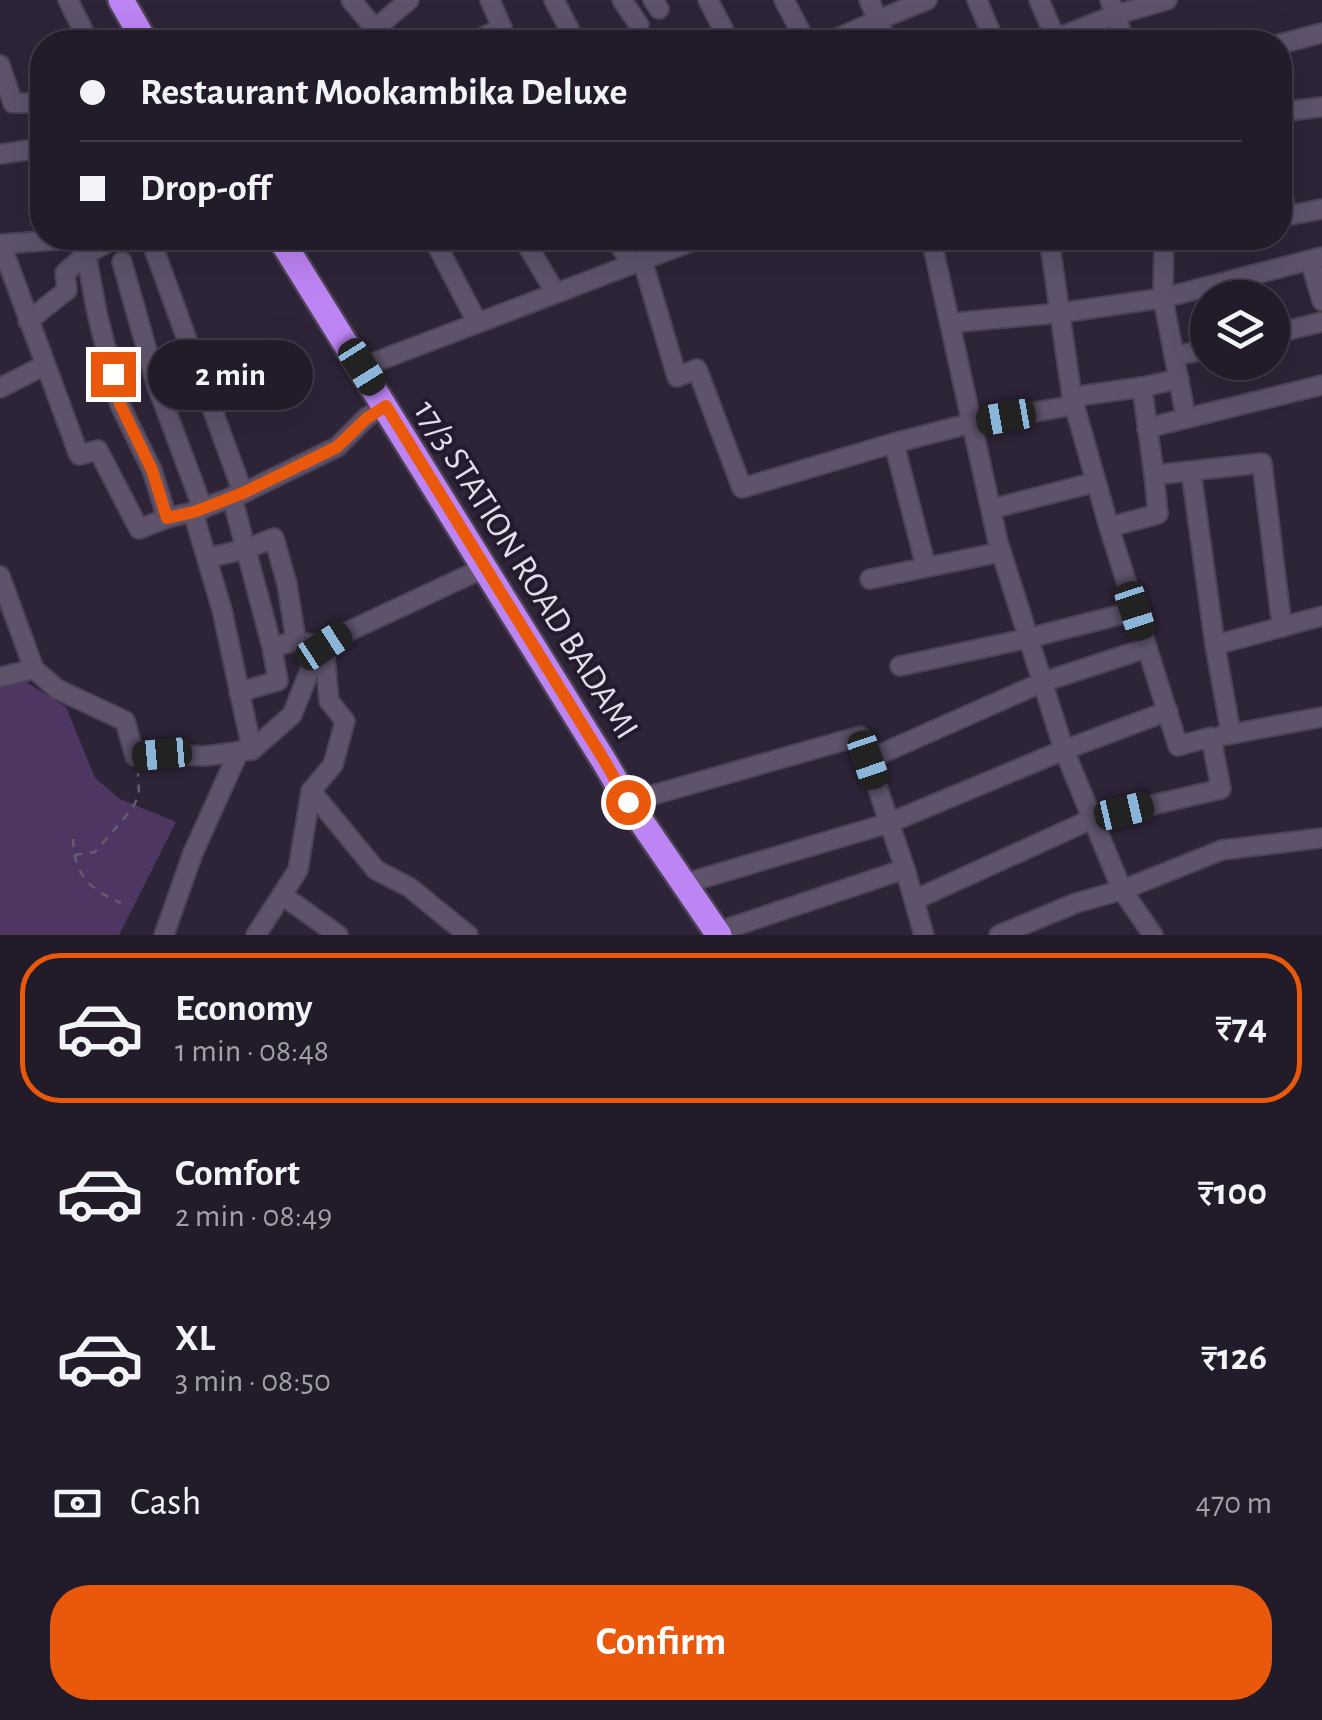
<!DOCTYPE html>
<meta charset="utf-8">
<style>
:root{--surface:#221b2a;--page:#2e2836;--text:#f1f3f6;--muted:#a2a1a8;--line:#3f3947;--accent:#ea580c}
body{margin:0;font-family:"Alegreya Sans",sans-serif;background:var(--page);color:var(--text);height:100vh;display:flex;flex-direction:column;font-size:38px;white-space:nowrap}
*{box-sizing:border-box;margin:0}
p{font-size:32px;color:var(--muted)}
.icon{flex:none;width:55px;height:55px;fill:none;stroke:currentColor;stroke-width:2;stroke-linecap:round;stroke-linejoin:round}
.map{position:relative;height:935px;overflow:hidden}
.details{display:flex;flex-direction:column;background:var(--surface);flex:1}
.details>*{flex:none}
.banner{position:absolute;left:30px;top:30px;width:1262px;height:220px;border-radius:40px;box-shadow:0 10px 40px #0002,0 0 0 2px var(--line);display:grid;align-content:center;height:220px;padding:0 50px;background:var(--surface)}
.tools{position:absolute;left:1190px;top:280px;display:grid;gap:20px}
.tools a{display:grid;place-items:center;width:100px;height:100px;border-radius:50%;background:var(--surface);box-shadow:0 10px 40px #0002,0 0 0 2px var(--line);font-size:50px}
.end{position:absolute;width:45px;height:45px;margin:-22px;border:12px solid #ea580c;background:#fff;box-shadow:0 0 0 5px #fff}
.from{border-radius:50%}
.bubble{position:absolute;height:70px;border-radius:35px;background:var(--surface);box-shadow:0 10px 40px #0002,0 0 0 2px var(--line);font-size:32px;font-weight:700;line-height:70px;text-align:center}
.car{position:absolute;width:30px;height:60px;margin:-30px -15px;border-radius:12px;box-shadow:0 0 8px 2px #0007;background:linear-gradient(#222 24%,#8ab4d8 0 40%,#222 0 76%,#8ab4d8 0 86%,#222 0)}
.banner b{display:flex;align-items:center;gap:35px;height:95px;font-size:38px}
.banner b+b{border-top:2px solid var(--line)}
.banner i{width:25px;height:25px;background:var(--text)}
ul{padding:18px 0 0;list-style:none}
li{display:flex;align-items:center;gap:30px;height:150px;margin:0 20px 15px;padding:0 30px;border:5px solid transparent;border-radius:40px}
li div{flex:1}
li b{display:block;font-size:38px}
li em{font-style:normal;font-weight:700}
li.active{border-color:var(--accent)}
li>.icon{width:90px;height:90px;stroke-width:1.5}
.pay{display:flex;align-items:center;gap:25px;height:110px;padding:0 50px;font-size:38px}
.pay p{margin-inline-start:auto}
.action{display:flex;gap:20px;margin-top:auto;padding:20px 50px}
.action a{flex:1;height:115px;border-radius:40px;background:var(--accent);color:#fff;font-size:40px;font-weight:700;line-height:115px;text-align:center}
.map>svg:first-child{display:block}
</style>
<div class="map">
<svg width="1322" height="935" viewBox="0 0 1322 935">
<rect width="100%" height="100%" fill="#2e2438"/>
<path fill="#4d3762" d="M26 682 66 707 95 778 120 799 176 822 119 935H0V685Z"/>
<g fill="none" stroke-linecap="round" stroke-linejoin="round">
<g stroke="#4b4254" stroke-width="22">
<g id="minor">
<path d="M68 0 84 32 85 42"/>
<path d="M351 0 375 29"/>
<path d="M554 0 576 42"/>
<path d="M622 0 639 25"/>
<path d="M653 0 659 9"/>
<path d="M708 0 730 42"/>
<path d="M784 0 806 42"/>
<path d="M977 0 995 42"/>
<path d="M1039 0 1056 39 1067 34"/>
<path d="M1110 0 1125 42"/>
<path d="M364 42 375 29 409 0"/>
<path d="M473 42 502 28 490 0"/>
<path d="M829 42 878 20 869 0"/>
<path d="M887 42 878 20 927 0"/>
<path d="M1070 42 1067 34 1115 15 1167 0"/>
<path d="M1280 44 1322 33"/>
<path d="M0 65 13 103H42V105"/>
<path d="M1280 112 1322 107"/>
<path d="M0 154 42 148"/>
<path d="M1280 187 1287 215"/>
<path d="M1280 217 1322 209"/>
<path d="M433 238 477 322"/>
<path d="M523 238 555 292"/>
<path d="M616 238 630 263"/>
<path d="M931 238 998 542 1064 750 1122 890 1153 935"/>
<path d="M0 244 88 238"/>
<path d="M1 244 79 455 98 450 139 529 167 518 193 512 243 493 150 238"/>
<path d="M86 254 97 313 120 405 152 470 167 518"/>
<path d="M642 259 677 377 697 369 742 488 894 443"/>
<path d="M1310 260 1322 301"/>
<path d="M122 262 157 386 203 509"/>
<path d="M28 321 67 290 65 273 86 254 116 238"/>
<path d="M950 323 1060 313 1163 298 1164 239 1170 238"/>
<path d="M1272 334 1322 322"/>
<path d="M1175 356 1208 349"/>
<path d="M362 367 701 238"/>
<path d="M1142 387 1179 379"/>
<path d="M0 388 45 365"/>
<path d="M1072 397 1142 387 1154 475 1262 463 1282 627"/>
<path d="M1186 418 1163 298 1322 257"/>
<path d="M1147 428 1322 385"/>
<path d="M1191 471 1215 645"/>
<path d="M243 493 337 447 367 417 386 406"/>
<path d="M232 497 272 647 296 641 324 646 329 701 345 721 333 765 311 791 298 870 256 935"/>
<path d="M991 509 1096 482"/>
<path d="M193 512 222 610 252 750"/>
<path d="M1109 527 1158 514 1154 475"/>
<path d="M207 558 246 549 274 538 287 584 296 641"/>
<path d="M926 567 894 443 972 423 1075 405"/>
<path d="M0 576 34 669"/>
<path d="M870 579 1001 552"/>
<path d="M900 666 1029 638 1135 611"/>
<path d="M0 677 34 669 57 689 125 721 135 756 162 754 205 756 252 750 292 715 318 650 347 632 484 568"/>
<path d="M239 692 278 681 272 647"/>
<path d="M1231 734 1215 645 1322 616"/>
<path d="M1221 736 1322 717"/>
<path d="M867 760 1043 682 1147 648"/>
<path d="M311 791 376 870 409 887 468 935"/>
<path d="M628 802 860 736 905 869 717 932"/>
<path d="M905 869 924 935"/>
<path d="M683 884 889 823 1064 750 1168 711"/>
<path d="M282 895 338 935"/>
<path d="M914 900 1092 819 1221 789 1211 737 1178 746 1109 527 1072 397 1049 238"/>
<path d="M164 935 193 853 239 751"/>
<path d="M999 935 1076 903 1122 890 1222 850 1322 838"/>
</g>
</g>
<g stroke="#4b4254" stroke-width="30">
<g id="highway">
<path d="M121 0 145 42"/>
<path d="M280 238 604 761 628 802 719 935"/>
</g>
</g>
<g stroke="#655c6e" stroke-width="2.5" stroke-dasharray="8 8" stroke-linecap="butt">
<path d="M73 839C74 875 89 889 121 903"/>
<path d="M74 855 95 852 132 809 139 795 138 773"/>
</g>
<use href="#minor" stroke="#5e536b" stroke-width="18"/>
<use href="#highway" stroke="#bd84f3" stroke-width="25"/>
</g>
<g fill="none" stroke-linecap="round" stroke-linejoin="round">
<path stroke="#ea580c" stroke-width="12" d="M113 374 120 404 152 470 167 518 194 512 243 493 337 447 367 418 386 406 604 760 628 802"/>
</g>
<g text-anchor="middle" stroke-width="8" stroke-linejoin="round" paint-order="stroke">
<g font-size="35" fill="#e3dcea" stroke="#241a2e">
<text transform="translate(527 569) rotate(58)" y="12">17/3 STATION ROAD BADAMI</text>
</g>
</g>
</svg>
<div class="tools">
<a><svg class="icon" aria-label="layers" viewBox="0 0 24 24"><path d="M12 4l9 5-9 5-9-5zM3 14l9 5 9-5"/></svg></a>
</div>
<i class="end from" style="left:628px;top:802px"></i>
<i class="end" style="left:113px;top:374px"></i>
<div class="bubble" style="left:148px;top:340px;width:165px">2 min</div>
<i class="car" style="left:362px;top:367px;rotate:148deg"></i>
<i class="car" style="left:1006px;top:417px;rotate:260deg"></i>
<i class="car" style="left:1135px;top:611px;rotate:162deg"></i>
<i class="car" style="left:324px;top:646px;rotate:57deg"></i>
<i class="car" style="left:162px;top:754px;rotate:265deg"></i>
<i class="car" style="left:868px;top:760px;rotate:161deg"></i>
<i class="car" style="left:1124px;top:811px;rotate:77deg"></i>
<div class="banner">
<b><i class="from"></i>Restaurant Mookambika Deluxe</b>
<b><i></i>Drop-off</b>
</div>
</div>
<section class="details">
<ul>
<li class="active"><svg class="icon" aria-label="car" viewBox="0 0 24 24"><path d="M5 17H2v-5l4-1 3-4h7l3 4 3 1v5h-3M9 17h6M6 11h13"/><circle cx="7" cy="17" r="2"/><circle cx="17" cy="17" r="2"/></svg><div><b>Economy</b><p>1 min · 08:48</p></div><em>₹74</em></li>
<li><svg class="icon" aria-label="car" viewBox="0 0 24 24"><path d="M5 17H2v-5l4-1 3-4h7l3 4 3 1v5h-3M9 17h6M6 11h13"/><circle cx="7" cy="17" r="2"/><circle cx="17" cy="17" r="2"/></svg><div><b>Comfort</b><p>2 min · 08:49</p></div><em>₹100</em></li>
<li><svg class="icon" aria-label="car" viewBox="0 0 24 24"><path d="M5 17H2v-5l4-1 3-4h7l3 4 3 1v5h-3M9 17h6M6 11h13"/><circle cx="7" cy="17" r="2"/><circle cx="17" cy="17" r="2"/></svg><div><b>XL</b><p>3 min · 08:50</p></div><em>₹126</em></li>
</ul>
<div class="pay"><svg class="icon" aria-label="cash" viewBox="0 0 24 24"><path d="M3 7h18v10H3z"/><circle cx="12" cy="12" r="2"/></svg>Cash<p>470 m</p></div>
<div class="action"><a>Confirm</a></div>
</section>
